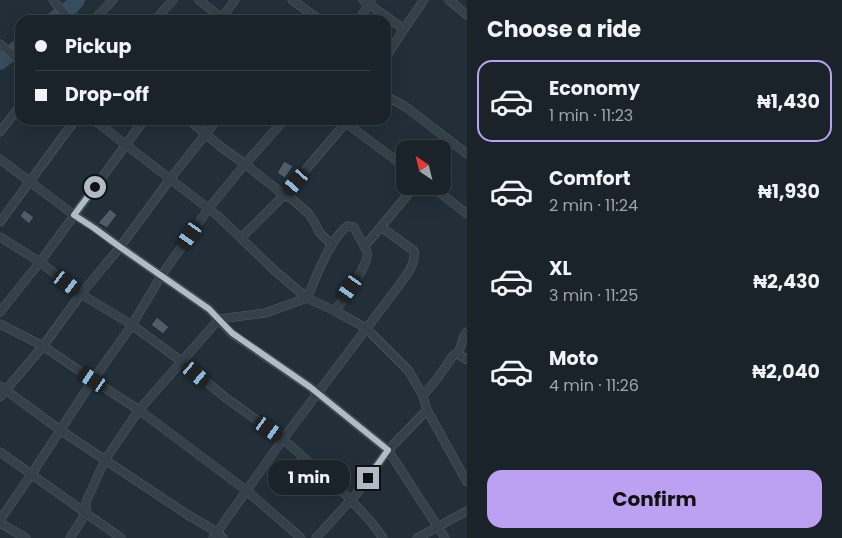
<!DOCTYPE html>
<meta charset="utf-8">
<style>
:root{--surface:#1a232a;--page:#232b32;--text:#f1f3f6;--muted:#9fa4a8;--line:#384047;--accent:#bca0f2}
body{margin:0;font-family:Poppins,sans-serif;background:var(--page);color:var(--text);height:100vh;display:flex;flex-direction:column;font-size:19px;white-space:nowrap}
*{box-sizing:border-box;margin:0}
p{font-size:16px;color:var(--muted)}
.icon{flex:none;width:28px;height:28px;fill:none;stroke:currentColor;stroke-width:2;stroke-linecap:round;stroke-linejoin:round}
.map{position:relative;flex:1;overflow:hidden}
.panel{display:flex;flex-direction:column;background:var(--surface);width:375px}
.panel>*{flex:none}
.top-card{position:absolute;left:15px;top:15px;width:376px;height:110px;border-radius:15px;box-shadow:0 5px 20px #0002,0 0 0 1px var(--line);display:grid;align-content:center;height:110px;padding:0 20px;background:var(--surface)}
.needle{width:32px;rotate:325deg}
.fabs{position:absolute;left:396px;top:140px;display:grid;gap:10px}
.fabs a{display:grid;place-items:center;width:55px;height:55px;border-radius:10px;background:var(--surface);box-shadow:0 5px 20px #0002,0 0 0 1px var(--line);font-size:25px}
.end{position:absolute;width:22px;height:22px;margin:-11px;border:6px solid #b0bbc5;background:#111;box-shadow:0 0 0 2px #111}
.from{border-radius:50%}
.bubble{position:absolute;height:35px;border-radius:15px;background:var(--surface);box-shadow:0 5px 20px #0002,0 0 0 1px var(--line);font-size:16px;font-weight:700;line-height:35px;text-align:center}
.car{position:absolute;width:15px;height:30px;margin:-15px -8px;border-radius:6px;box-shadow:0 0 4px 1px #0007;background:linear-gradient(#222 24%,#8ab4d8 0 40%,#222 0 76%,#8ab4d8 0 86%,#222 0)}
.top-card b{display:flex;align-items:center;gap:18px;height:48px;font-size:19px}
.top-card b+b{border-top:1px solid var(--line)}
.top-card i{width:12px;height:12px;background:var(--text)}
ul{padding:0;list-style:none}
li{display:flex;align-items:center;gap:15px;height:82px;margin:0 10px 8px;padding:0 10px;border:2px solid transparent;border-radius:15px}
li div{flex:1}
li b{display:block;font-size:19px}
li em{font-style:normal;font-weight:700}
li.current{border-color:var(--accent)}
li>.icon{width:45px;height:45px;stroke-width:1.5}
h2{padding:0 20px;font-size:22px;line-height:60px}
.button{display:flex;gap:10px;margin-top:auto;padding:10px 20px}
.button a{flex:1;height:58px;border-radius:15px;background:var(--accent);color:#111;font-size:20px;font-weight:700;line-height:58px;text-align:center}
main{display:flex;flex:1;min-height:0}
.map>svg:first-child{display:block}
</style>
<main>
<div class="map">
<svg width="467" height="538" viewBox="0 0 467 538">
<rect width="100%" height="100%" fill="#222f38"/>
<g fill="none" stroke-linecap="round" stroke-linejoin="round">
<g stroke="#364e5f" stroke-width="16">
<path d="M53 20 71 7 77 0"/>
<path d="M0 62 20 46"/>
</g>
</g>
<g fill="#4d5c67" stroke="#1c272f">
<path d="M284 161 293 166 285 178 277 173Z"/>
<path d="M110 209 117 215 107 228 98 223Z"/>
<path d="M24 210 34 217 29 224 20 216Z"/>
<path d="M157 317 169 327 163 334 151 325Z"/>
</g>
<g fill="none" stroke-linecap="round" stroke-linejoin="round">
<g stroke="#535e66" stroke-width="9">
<g id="minor">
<path d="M53 0 70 20"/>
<path d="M199 0 224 20"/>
<path d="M292 0 320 20"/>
<path d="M363 0 404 29 386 57"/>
<path d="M449 0 467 15"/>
<path d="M94 20 113 0"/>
<path d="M155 20 173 0"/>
<path d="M220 20 235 0"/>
<path d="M359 20 371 1"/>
<path d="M404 29 424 0"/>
<path d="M0 44 20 61"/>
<path d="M386 96 406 107 467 154"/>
<path d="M94 120 218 216 274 270 307 298 335 311 366 328 409 371 423 396 427 410 467 482"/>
<path d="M189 120 221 147 245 164 284 195 292 199 308 213 313 220 320 233 332 245"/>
<path d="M346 123 405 167"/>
<path d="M0 132 20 106"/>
<path d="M0 159 74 215 95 228 120 247 209 309 231 333 310 387 388 450 445 538"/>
<path d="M431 186 467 214"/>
<path d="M0 222 75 120"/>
<path d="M0 237 40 262 81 294 132 325 181 361 226 398 283 439 351 500 372 523 383 538"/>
<path d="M242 237 284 195 348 120"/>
<path d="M364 247 415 186"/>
<path d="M0 312 40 262 144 120"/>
<path d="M0 324 43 346 93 380 139 410 247 491 301 538"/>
<path d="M458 354 464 336 467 332"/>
<path d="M0 386 60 430 188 515 217 532 223 538"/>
<path d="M423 396 439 376 452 357 455 354H458L467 360"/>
<path d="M0 397 43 346 81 294 120 247 170 179 217 120"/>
<path d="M0 452 121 538"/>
<path d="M0 520 31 475 93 380 132 325 161 276 209 208 245 164 284 120"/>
<path d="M0 523 26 538"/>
<path d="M70 538 86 513V502L105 460 139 410 219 319 265 313 307 298C315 280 331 236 348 226L354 227C357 235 365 245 367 252 370 265 343 299 335 311"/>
<path d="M213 538 283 439 397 288C405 277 416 265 414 251L381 227"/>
<path d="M316 538 358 492 388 450 427 410"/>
<path d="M417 538 467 511"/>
</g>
</g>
<use href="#minor" stroke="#354048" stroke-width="8"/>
</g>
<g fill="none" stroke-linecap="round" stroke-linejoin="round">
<path stroke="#b0bbc5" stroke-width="6" d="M95 187 74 215 94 228 120 247 209 309 232 333 310 387 388 450 368 478"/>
</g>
</svg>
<div class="fabs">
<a><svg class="needle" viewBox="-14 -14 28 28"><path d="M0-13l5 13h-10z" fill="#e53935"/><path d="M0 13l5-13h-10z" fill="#9fa4a8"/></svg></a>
</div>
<i class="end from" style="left:95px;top:187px"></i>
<i class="end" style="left:368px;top:478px"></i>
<div class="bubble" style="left:268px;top:460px;width:82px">1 min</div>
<i class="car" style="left:296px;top:182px;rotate:221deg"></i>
<i class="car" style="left:190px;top:235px;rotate:215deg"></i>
<i class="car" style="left:67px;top:283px;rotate:127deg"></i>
<i class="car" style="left:350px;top:288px;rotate:215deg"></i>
<i class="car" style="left:196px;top:374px;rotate:130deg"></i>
<i class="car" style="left:93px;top:380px;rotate:304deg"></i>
<i class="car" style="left:269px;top:429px;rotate:125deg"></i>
<div class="top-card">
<b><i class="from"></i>Pickup</b>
<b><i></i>Drop-off</b>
</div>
</div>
<section class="panel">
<h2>Choose a ride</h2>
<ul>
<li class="current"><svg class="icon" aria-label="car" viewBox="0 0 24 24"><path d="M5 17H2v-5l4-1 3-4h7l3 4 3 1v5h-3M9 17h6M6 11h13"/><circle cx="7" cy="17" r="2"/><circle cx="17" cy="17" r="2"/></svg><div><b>Economy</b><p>1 min · 11:23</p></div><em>₦1,430</em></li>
<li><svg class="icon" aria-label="car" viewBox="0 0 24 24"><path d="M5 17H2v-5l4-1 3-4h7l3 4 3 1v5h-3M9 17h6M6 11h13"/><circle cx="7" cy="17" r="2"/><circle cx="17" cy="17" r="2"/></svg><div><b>Comfort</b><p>2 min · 11:24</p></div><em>₦1,930</em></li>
<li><svg class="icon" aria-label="car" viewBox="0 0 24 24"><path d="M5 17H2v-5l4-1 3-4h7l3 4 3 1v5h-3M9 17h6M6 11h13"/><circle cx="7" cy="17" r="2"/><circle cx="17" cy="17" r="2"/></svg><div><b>XL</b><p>3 min · 11:25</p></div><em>₦2,430</em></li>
<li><svg class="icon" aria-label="car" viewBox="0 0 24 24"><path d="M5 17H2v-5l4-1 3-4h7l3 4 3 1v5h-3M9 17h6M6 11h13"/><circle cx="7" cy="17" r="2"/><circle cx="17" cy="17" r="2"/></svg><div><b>Moto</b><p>4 min · 11:26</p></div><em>₦2,040</em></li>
</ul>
<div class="button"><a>Confirm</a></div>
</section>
</main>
